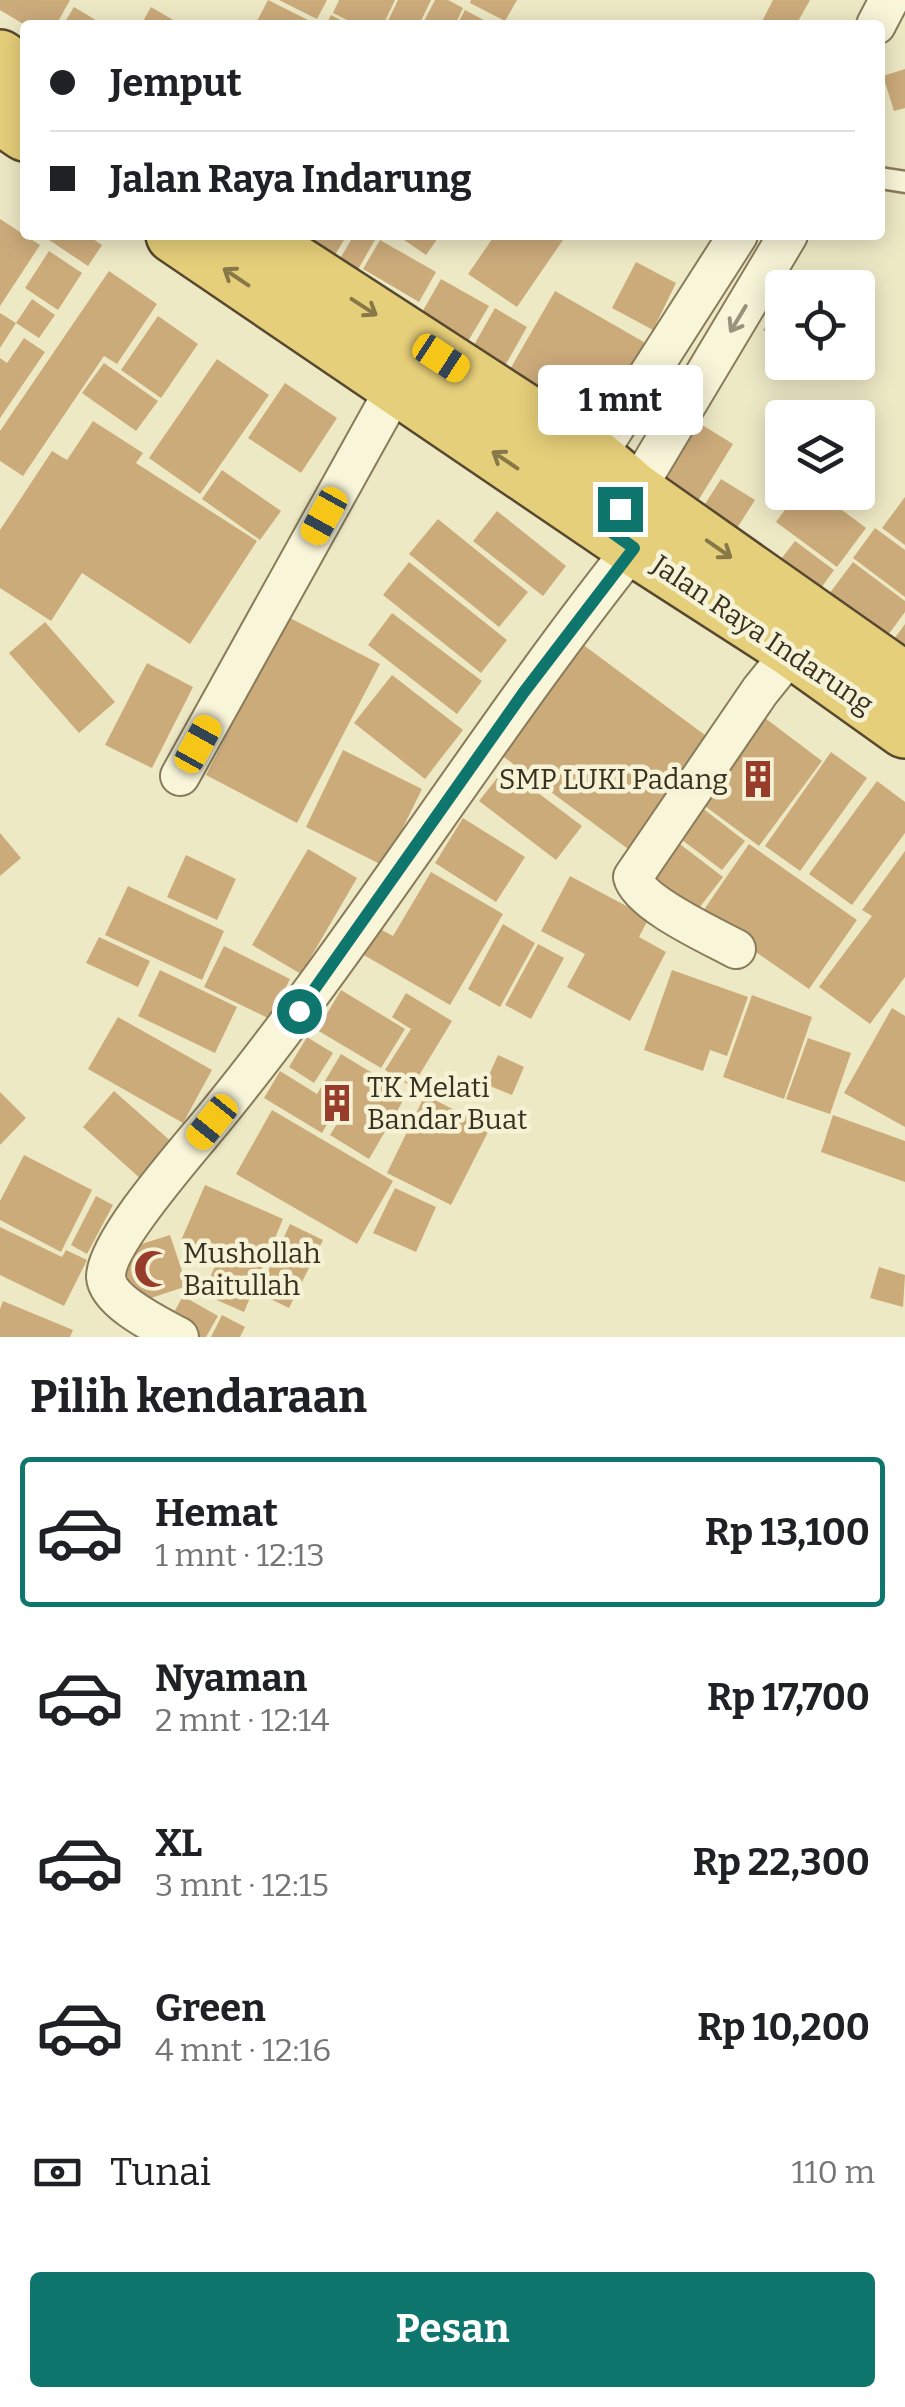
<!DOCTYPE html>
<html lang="id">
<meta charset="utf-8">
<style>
:root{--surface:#fff;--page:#f2f2f2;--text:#202124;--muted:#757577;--line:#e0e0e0;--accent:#0f766e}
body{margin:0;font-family:Bitter,serif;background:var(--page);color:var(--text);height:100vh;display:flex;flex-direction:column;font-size:38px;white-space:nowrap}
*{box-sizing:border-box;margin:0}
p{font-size:32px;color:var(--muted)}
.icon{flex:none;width:55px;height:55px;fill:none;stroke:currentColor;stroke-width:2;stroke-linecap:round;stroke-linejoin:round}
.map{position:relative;height:1337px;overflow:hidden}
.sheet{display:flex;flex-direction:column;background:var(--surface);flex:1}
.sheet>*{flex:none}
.top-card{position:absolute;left:20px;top:20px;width:865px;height:220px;border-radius:10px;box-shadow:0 5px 25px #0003;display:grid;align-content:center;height:220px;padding:0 30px;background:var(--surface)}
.buttons{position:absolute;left:765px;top:270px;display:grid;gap:20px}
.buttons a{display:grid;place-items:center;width:110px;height:110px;border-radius:10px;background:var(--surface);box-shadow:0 5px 25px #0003;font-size:50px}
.end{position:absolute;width:45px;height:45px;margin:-22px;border:12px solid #0f766e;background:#fff;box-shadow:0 0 0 5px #fff}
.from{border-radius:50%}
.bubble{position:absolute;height:70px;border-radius:10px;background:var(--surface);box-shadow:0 5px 25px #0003;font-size:32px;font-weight:700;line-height:70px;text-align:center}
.car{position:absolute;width:30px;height:60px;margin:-30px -15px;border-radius:12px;box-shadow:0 0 8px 2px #0007;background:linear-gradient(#f5c518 24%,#345 0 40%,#f5c518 0 76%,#345 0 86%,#f5c518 0)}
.top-card b{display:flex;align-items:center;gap:35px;height:95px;font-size:38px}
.top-card b+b{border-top:2px solid var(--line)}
.top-card i{width:25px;height:25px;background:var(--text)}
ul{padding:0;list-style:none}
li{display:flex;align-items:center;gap:30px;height:150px;margin:0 20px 15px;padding:0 10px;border:5px solid transparent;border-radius:10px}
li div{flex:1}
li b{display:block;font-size:38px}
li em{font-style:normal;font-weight:700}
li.selected{border-color:var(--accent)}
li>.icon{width:90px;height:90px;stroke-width:1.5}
h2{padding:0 30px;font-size:45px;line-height:120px}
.pay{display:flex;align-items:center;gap:25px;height:110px;padding:0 30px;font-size:38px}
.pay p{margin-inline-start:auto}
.primary-button{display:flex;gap:20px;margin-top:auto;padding:20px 30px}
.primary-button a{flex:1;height:115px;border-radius:10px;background:var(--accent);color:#fff;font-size:40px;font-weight:700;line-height:115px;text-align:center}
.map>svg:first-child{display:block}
</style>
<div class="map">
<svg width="905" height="1337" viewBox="0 0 905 1337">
<rect width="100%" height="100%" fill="#eee9c5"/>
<g fill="#ccab7b">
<path d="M0 0H70L56 25H25L0 10Z"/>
<path d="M268 0 312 22 311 25H255Z"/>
<path d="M279 0H327L317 19Z"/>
<path d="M339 0H395L383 25H357L333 13Z"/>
<path d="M398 0H431L419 25H386Z"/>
<path d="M435 0H448L463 8 455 25H422Z"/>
<path d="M471 0H517L505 21 470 3Z"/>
<path d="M773 0H810L796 25H760Z"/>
<path d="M74 7 104 25H63Z"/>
<path d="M151 7 182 25H141Z"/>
<path d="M465 10 493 25H457Z"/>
<path d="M331 15 350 25H326Z"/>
<path d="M905 69V108L894 111 883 76Z"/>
<path d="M0 219 40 245 0 306Z"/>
<path d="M52 235H87L102 245 88 266 49 240Z"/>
<path d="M306 235H347L332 260 302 242Z"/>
<path d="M354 235 376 238 356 273 338 262Z"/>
<path d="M397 235H440L426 255Z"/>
<path d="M495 235 565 237 517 307 468 274Z"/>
<path d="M380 240 436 272 419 302 363 269Z"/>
<path d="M49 251 82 273 58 310 25 288Z"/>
<path d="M636 262 676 283 653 330 612 308Z"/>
<path d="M109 271 157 304 117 364 104 356 23 476 0 461V431Z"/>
<path d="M441 279 489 306 464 348 417 321Z"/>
<path d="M555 291 649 345 619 396 591 380 575 406 547 390 538 407 501 385Z"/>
<path d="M32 299 55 315 39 338 16 323Z"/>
<path d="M782 303V344L763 330Z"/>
<path d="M495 308 527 327 502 371 470 352Z"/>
<path d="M0 313 16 323 0 348Z"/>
<path d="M158 316 198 344 161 398 121 370Z"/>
<path d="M24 338 45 352 0 418V358L7 363Z"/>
<path d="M217 359 269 395 200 494 149 458Z"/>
<path d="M104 363 158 401 136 431 82 393Z"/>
<path d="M285 383 337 418 301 473 248 438Z"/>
<path d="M691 418 733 444 693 509 651 482Z"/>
<path d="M93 421 143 453 136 463 257 541 190 644 82 573 51 621 0 588V530L52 451 67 460Z"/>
<path d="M222 470 281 511 260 540 202 499Z"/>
<path d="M721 479 755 500 732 536 698 515Z"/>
<path d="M798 492H818L866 528 837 567 776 522Z"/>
<path d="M905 497V545L882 528Z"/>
<path d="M497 511 566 566 543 596 473 541Z"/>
<path d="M438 519 528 592 499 627 409 554Z"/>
<path d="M875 528 905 550V597L853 558Z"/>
<path d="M795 541 834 570 811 602 771 572Z"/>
<path d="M409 562 507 640 481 673 383 595Z"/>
<path d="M853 562 905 601V612L885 639 820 606Z"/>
<path d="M392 613 482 681 457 714 368 645Z"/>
<path d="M288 617 380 664 297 823 206 775Z"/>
<path d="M45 622 115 702 79 733 9 653Z"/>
<path d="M905 624V664L886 650Z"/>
<path d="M574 638 713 741 632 852 493 749Z"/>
<path d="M147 663 193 687 152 768 105 745Z"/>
<path d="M392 675 463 730 425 779 354 723Z"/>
<path d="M757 712 822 761 759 846 694 798Z"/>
<path d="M343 750 422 789 384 866 306 827Z"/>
<path d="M831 752 867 778 800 871 765 846Z"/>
<path d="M505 768 582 826 556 860 479 801Z"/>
<path d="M877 781 905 802V833L852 905 809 874Z"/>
<path d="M701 807 745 841 722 870 678 837Z"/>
<path d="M463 818 525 857 496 902 435 863Z"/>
<path d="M0 833 21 858 0 876Z"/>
<path d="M676 841 723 877 696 912 650 876Z"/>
<path d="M749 844 857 920 809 989 701 914Z"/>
<path d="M308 849 357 878 301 974 252 945Z"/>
<path d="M905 851V977L870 1024 819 987 872 916 862 910Z"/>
<path d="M186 855 236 879 217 920 167 897Z"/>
<path d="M431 872 503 914 450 1005 357 951 373 925 393 936Z"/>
<path d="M570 876 649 918 639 937 666 952 630 1021 567 987 585 954 541 931Z"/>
<path d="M128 886 224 931 202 980 105 935Z"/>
<path d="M503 924 535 943 500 1007 468 989Z"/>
<path d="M99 937 150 961 138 987 86 963Z"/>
<path d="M538 944 564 958 531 1019 505 1005Z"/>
<path d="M224 946 290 979 270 1019 204 987Z"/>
<path d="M160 970 237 1007 215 1053 138 1016Z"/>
<path d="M672 970 748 997 727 1056 710 1050 703 1071 644 1050Z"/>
<path d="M341 990 405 1029 381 1068 317 1030Z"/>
<path d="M406 993 452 1021 412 1087 385 1070 411 1029 392 1017Z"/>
<path d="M752 995 812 1017 784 1099 723 1077Z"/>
<path d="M892 1008 905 1016V1127L844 1093Z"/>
<path d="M118 1017 212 1070 183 1123 88 1069Z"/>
<path d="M307 1037 333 1053 314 1083 289 1067Z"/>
<path d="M808 1038 851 1053 830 1114 786 1099Z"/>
<path d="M341 1054 407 1094 369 1159 330 1135 343 1114 336 1109 322 1133 264 1098 280 1071 317 1094Z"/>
<path d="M498 1055 524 1067 512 1095 485 1084Z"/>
<path d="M114 1091 174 1144 142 1180 83 1127Z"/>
<path d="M0 1092 26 1118 0 1145Z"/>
<path d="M425 1095 490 1128 451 1205 387 1173Z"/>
<path d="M272 1110 393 1181 357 1244 236 1174Z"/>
<path d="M833 1115 905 1141V1182L821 1152Z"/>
<path d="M24 1155 92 1190 61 1252 0 1220V1201Z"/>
<path d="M205 1185 283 1219 244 1312 203 1294 218 1259 180 1243Z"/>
<path d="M395 1188 436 1207 416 1252 373 1233Z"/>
<path d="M96 1196 113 1205 87 1254 71 1245Z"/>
<path d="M290 1224 323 1240 289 1308 258 1293Z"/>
<path d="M0 1227 62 1257 66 1250 87 1260 64 1306 0 1275Z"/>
<path d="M170 1235 187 1286 136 1303 119 1251Z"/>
<path d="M879 1267 905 1275 903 1307 870 1298Z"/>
<path d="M183 1296 218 1316 206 1337H187L167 1325Z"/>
<path d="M3 1301 73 1330 70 1337H0V1309Z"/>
<path d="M222 1315 245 1327 240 1337H211Z"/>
</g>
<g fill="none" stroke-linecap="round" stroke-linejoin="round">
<g stroke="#897c5b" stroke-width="25">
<path id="service" d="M880 178 905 182"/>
</g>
<g stroke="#897c5b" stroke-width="42">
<g id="minor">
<path d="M876 25 889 0"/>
<path d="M583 477 738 235"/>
<path d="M620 510 635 491 788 235"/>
<path d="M180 776 396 387"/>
<path d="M736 949C712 936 639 903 633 877L760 691 793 650"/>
<path d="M179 1337C159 1326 108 1302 106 1277 105 1242 192 1146 216 1116 369 928 494 720 646 532"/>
</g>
</g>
<g stroke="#57492f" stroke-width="60">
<g id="trunk">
<path d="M0 58 25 76"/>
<path d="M0 116 25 133"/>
<path d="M174 235 633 547 793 650 905 730"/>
<path d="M252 235 596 458 635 491 905 681"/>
</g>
</g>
<use href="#service" stroke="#f9f5d9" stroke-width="20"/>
<use href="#minor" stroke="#f9f5d9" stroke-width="38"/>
<use href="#trunk" stroke="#e6cf7a" stroke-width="55"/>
</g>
<defs><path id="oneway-shaft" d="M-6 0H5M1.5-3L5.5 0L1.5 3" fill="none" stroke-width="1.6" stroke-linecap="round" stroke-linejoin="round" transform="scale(2.5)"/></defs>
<g stroke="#877848">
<use href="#oneway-shaft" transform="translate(236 277) rotate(-146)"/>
<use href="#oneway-shaft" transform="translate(364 307) rotate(33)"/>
<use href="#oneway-shaft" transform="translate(505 460) rotate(-146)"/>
<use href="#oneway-shaft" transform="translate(719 549) rotate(35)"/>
</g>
<use stroke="#99927c" href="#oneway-shaft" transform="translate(738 319) rotate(121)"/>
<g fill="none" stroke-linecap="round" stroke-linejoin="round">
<path stroke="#0f766e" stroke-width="12" d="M299 1011 524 692 634 548 606 528 620 509"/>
</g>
<defs>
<g id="building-bare" transform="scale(3)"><path d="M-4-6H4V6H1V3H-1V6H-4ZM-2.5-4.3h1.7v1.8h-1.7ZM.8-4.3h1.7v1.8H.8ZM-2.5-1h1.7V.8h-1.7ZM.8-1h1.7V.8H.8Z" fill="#983d2b" stroke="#f5f2d5" stroke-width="2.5" paint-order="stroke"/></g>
<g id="mosque-bare" transform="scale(3)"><path d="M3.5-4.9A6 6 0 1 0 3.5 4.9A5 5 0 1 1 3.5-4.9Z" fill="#983d2b" stroke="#f5f2d5" stroke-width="2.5" paint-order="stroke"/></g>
</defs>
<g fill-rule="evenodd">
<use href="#building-bare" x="758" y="779"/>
<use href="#building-bare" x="337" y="1103"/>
<use href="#mosque-bare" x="153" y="1269"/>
</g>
<g text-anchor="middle" stroke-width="9" stroke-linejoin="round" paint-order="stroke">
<g font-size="28" fill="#39301f" stroke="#f5f2d5">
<text transform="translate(763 634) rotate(34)" y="10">Jalan Raya Indarung</text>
</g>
<g font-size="28" fill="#39301f" stroke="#f5f2d5" text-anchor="start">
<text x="728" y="789" text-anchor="end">SMP LUKI Padang</text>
<text x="367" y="1097">TK Melati<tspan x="367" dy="32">Bandar Buat</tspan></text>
<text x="183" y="1263">Mushollah<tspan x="183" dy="32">Baitullah</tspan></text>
</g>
</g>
</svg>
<div class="buttons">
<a><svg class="icon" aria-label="locate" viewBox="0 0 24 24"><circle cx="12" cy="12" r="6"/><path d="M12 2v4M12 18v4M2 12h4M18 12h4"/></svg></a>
<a><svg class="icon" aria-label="layers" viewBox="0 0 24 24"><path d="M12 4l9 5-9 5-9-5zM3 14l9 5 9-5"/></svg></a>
</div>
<i class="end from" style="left:299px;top:1011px"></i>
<i class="end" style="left:620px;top:509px"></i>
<div class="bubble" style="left:538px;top:365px;width:165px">1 mnt</div>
<i class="car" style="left:441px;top:358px;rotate:123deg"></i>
<i class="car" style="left:324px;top:516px;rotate:209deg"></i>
<i class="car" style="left:198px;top:744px;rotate:29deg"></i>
<i class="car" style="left:212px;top:1122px;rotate:219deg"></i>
<div class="top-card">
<b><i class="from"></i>Jemput</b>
<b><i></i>Jalan Raya Indarung</b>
</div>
</div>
<section class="sheet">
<h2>Pilih kendaraan</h2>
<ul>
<li class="selected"><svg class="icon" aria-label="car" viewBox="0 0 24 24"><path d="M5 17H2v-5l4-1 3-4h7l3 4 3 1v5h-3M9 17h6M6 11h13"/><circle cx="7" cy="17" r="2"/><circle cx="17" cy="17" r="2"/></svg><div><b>Hemat</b><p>1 mnt · 12:13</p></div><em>Rp 13,100</em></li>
<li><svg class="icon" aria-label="car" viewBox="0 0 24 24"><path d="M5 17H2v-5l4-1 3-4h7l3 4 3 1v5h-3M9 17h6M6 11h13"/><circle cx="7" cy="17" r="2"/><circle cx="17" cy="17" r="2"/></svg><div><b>Nyaman</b><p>2 mnt · 12:14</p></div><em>Rp 17,700</em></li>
<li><svg class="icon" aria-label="car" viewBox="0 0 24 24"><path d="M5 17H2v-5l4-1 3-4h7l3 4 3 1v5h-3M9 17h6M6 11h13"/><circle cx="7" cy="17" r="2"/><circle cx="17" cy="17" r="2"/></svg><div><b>XL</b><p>3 mnt · 12:15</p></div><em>Rp 22,300</em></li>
<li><svg class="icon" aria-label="car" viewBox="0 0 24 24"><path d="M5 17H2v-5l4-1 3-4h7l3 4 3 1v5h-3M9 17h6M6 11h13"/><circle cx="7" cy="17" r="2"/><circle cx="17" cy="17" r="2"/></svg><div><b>Green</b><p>4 mnt · 12:16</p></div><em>Rp 10,200</em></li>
</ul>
<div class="pay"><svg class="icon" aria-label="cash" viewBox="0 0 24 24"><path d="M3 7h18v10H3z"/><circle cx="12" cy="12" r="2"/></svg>Tunai<p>110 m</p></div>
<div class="primary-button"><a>Pesan</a></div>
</section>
